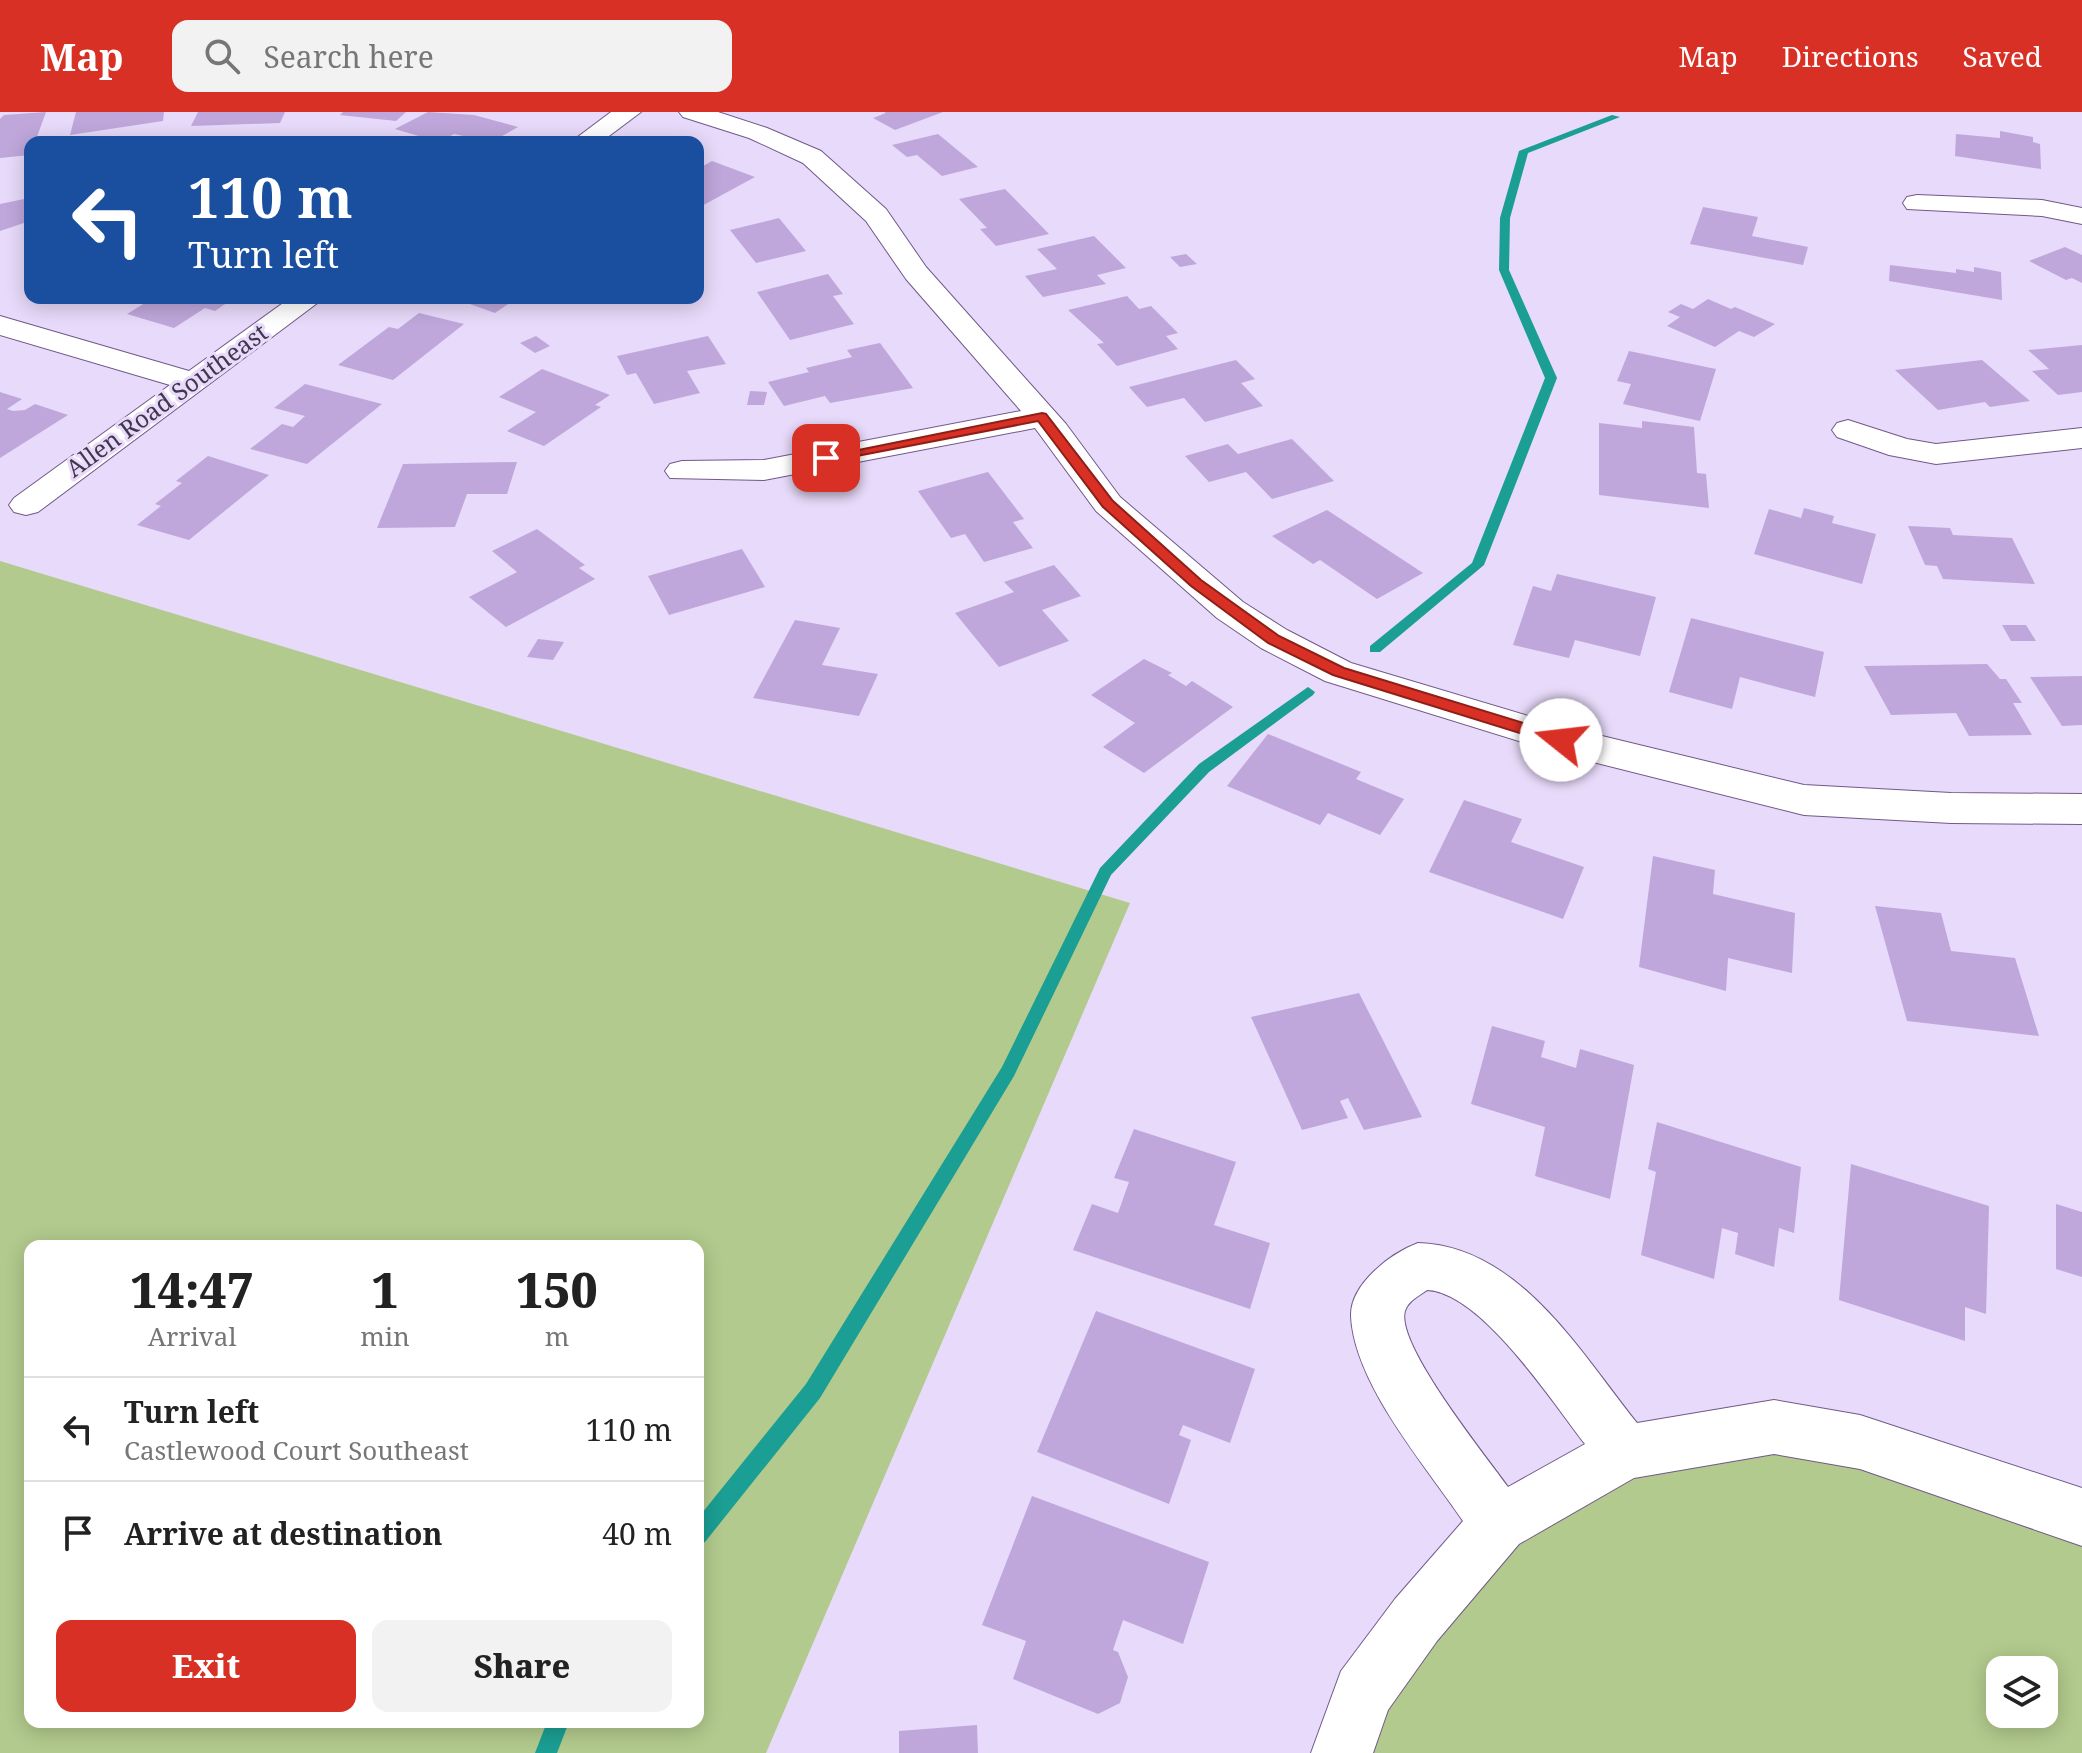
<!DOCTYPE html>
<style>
body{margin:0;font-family:"Noto Serif",serif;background:#f2f2f2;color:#222;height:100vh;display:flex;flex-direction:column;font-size:30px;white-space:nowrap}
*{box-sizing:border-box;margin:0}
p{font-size:26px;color:#767676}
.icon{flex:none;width:44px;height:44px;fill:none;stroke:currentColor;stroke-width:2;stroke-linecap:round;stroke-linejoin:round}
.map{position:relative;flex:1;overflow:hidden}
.sheet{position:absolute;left:24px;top:1128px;width:680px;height:488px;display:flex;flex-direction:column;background:#fff;border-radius:16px;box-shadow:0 4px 20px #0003}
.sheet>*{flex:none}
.banner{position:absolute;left:24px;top:24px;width:680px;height:168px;border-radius:16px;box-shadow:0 4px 20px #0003;background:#1a4fa0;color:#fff;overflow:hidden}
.buttons{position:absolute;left:1986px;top:1544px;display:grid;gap:16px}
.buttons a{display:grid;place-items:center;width:72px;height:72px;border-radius:16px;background:#fff;box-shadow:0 4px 20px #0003;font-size:40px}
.pin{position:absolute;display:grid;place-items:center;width:68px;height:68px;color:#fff;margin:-34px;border-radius:16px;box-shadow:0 4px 12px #0006}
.me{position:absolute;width:88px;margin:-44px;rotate:286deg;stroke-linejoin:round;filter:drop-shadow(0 0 6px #0008)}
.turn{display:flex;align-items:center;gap:28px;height:168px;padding:0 32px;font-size:36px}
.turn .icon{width:104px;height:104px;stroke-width:2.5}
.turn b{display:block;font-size:56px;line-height:68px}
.eta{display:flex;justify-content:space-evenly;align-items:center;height:136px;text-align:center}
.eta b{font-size:48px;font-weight:800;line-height:56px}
.cta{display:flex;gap:16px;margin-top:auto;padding:16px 32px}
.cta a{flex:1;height:92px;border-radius:16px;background:#d93025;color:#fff;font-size:32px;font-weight:800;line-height:92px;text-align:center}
.cta a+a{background:#f2f2f2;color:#222}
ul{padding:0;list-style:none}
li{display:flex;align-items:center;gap:24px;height:104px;padding:0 32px;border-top:2px solid #e0e0e0}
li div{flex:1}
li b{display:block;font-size:30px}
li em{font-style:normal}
header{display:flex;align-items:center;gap:48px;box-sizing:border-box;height:112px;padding:0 40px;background:#d93025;color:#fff}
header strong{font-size:38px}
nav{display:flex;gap:44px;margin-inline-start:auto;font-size:28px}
.search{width:560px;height:72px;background:#f2f2f2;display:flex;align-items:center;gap:20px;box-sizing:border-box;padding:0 28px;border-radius:16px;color:#767676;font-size:30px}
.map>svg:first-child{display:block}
</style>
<header>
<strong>Map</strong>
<div class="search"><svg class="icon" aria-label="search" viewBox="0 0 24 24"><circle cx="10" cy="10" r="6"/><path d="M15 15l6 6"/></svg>Search here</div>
<nav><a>Map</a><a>Directions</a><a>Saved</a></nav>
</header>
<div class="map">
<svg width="2082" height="1641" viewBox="0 0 2082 1641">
<rect width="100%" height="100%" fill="#e8dafa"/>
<g fill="#b2ca8d" fill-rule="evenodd">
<path d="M 0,449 L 1130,791 L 766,1641 L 0,1641 ZM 30,1134 L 698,1134 L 698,1610 L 30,1610 Z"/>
<path d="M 1774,1315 L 2082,1408 L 2082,1641 L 1342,1641 L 1499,1412 ZM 2000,1558 L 2044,1558 L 2044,1602 L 2000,1602 Z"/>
</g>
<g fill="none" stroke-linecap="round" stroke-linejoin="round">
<g fill="#1b9e93" fill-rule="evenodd">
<polygon points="1612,3 1620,5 1528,41 1510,106 1509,158 1557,266 1484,453 1380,540 1370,540 1370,534 1472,451 1545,266 1499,158 1500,106 1519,39"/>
<polygon points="1308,575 1315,580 1313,583 1209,660 1111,763 1014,964 820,1286 705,1430 698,1434 698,1406 806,1272 1002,955 1100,756 1199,652"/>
<polygon points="547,1610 569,1610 557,1641 535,1641"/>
</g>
</g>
<g fill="#bfa7db">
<polygon points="46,0 35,30 30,30 30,43 0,46 0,7 4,3"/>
<polygon points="76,0 164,0 163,9 70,23"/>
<polygon points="198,0 285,0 280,11 191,14"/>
<polygon points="343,0 406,0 396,9 340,3"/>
<polygon points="428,0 474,3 518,15 492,30 454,22 439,30 395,17"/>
<polygon points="884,0 943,0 895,18 873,6 886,1"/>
<polygon points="2000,19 2033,25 2033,30 2040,32 2041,57 1955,44 1956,22 2000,26"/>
<polygon points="938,22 978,55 942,64 917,43 907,45 892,33"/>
<polygon points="712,49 755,65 698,96 698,57"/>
<polygon points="1005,77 1049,122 996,134 980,117 987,116 959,87"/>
<polygon points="29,86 30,109 0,119 0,92"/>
<polygon points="1703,95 1758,105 1752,124 1808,135 1803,153 1690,132"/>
<polygon points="779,106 806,139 756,151 730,118"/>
<polygon points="1094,124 1126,156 1097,163 1106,172 1043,185 1025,164 1057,157 1037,137"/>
<polygon points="2065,135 2082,143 2082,171 2072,166 2066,168 2029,149"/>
<polygon points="1186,142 1197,152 1180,155 1170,145"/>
<polygon points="1890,153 1956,161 1956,157 1974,160 1974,155 2001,160 2002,188 1889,169"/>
<polygon points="828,162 843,182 833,184 854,212 790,228 757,180"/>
<polygon points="1127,184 1139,197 1151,194 1178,221 1166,224 1178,237 1117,254 1097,232 1104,231 1068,198"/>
<polygon points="153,186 234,186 215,199 205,196 174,216 127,202"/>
<polygon points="453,186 517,186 495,201"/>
<polygon points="1708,187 1731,197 1735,195 1775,212 1754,225 1739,219 1715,235 1667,214 1680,205 1668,200 1681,192 1693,197"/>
<polygon points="419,201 464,212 393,268 338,253 389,215 398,217"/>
<polygon points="536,224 550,234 535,241 520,231"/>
<polygon points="708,224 726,252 687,259 700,281 654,292 636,261 627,263 617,244"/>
<polygon points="880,231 913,276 830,291 825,284 784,294 768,270 809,260 806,256 852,245 847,238"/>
<polygon points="2082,233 2082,280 2058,283 2032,259 2049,257 2028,238"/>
<polygon points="1629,239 1716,257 1700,309 1623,292 1631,272 1617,269"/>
<polygon points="1236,248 1255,267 1241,271 1263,294 1205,310 1184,286 1147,295 1129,275"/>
<polygon points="1982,248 2030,289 1990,295 1985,290 1938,298 1895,258"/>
<polygon points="542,257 610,283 595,293 601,295 544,334 507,319 536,300 499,285"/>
<polygon points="305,272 382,292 307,352 250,337 282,312 293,315 305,304 274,296"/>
<polygon points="750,279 767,280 764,293 747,293"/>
<polygon points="0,280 22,287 7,297 13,299 25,298 35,292 68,303 0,346"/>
<polygon points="1642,309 1694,315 1697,361 1706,362 1709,396 1599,383 1599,311 1642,316"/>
<polygon points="1292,327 1334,369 1272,387 1246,360 1209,370 1185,344 1228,332 1238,342"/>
<polygon points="208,344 269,363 189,428 137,413 161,394 155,392 182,371 176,369"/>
<polygon points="517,350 507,382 467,382 455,415 377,416 403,352"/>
<polygon points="988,360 1024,407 1013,410 1033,436 984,450 965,422 951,426 918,379"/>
<polygon points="1804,396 1834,404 1832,411 1876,422 1862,472 1754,442 1769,397 1801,406"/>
<polygon points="1327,398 1423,461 1377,487 1320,448 1313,452 1272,424"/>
<polygon points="1908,414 1950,416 1953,423 2012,426 2035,472 1943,467 1937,454 1925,453"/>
<polygon points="537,417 585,453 579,456 595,467 506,515 469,485 517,460 492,439"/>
<polygon points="742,437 765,475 669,503 648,464"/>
<polygon points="1054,453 1081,484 1042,498 1069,529 999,555 955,501 1014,480 1004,470"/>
<polygon points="1557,462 1656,485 1640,544 1575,528 1569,546 1513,533 1533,474 1551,479"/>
<polygon points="1691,506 1824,540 1815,585 1740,565 1732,597 1669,580"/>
<polygon points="795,508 840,516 822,553 878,562 859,604 753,586"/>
<polygon points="2002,513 2026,513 2036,529 2011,529"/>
<polygon points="538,527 564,530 553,548 527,545"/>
<polygon points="1144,547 1172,561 1168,563 1186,574 1192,569 1233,595 1144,661 1103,635 1135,611 1091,583"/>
<polygon points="1987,552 2000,567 2006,567 2022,591 2013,591 2032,623 1969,624 1956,601 1891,603 1864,554"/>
<polygon points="2082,564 2082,613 2062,614 2030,565"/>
<polygon points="1268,622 1361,660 1356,667 1404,687 1380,723 1328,701 1320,713 1227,674"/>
<polygon points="1464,688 1522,707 1511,730 1584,755 1563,807 1429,760"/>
<polygon points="1653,744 1715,758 1713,782 1795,801 1792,861 1728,846 1726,879 1639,855"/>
<polygon points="1875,794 1941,801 1951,839 2015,846 2039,924 1907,909"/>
<polygon points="1359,881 1422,1005 1364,1018 1348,986 1340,989 1348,1006 1302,1018 1251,905"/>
<polygon points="1492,914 1545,929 1541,945 1576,956 1580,937 1634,953 1610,1087 1535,1064 1545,1015 1471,992"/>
<polygon points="1657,1010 1801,1055 1794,1121 1779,1116 1774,1155 1735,1142 1738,1121 1722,1116 1714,1167 1641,1143 1656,1060 1648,1057"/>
<polygon points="1134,1017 1236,1050 1214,1113 1270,1131 1250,1197 1073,1138 1092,1092 1118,1101 1129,1070 1114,1066"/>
<polygon points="1851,1052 1989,1094 1986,1202 1965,1195 1965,1229 1839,1188"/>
<polygon points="2056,1092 2082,1100 2082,1165 2056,1157"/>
<polygon points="1096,1199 1255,1257 1230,1331 1183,1313 1179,1323 1191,1328 1169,1392 1037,1340"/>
<polygon points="1032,1384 1209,1450 1183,1532 1123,1508 1113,1538 1118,1540 1128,1565 1120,1591 1098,1602 1013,1567 1026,1529 982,1513"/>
<polygon points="977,1613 978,1641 899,1641 899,1619"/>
</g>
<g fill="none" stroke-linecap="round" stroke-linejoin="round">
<g stroke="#705989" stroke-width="2">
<g id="minor">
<polygon points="611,0 641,0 601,30 571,30"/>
<polygon points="679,0 718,0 767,16 821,39 886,97 926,155 1066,312 1120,385 1243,490 1287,518 1351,551 1565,615 1804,673 1951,681 2082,682 2082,712 1951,711 1804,703 1561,642 1325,569 1261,536 1217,506 1096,399 1035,316 764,368 670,366 665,359 670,352 682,349 764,348 1021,299 906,167 866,109 803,51 749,26 683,5"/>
<polygon points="1917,83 2042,88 2082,96 2082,112 2042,104 1907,97 1903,91 1907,85"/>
<polygon points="290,186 324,186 38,400 26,403 14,400 9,393 14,386 170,273 0,223 0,204 189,259"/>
<polygon points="1848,308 1907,327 1936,332 2082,316 2082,336 1936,352 1889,343 1837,325 1832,318 1837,311"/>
<path d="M 1418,1131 C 1519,1134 1580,1240 1637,1311 L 1774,1288 L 1860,1303 L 2082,1376 L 2082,1434 L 1860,1357 L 1774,1342 L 1634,1366 L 1519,1432 L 1437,1529 L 1388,1598 L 1373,1641 L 1311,1641 L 1341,1559 L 1395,1487 L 1463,1409 C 1426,1354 1354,1272 1351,1204 C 1350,1172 1391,1141 1418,1131 ZM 1427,1178 C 1481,1180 1553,1291 1585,1332 L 1508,1375 C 1486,1344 1395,1232 1405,1199 C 1408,1189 1419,1184 1427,1178 Z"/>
</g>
</g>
<use href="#minor" fill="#fff" fill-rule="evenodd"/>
</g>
<polygon fill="#d93025" stroke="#8d1f18" stroke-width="2" points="1042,301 1046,302 1113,389 1201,468 1279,524 1344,556 1566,624 1566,632 1555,632 1333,563 1268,531 1191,474 1103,395 1038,309 826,350 819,346"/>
<g text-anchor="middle" stroke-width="6" stroke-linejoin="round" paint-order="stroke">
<g font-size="24" fill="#41374c" stroke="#e8dafa">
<text transform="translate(167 289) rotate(-36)" y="8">Allen Road Southeast</text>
</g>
</g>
</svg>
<div class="buttons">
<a><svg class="icon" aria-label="layers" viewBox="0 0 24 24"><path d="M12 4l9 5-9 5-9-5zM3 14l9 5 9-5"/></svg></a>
</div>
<div class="pin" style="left:826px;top:346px;background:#d93025"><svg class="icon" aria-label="arrive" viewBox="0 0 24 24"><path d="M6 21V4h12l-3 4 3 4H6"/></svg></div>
<svg class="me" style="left:1561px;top:628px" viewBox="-20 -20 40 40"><circle r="19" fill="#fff"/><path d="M0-13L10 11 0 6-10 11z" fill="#d93025"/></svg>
<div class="banner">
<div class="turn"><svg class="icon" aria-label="left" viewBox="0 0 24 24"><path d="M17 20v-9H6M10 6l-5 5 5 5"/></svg><div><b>110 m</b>Turn left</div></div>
</div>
<section class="sheet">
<div class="eta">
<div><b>14:47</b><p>Arrival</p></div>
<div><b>1</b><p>min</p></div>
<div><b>150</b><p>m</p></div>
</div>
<ul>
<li><svg class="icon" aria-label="left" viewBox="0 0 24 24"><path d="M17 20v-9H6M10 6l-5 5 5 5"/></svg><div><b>Turn left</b><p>Castlewood Court Southeast</p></div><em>110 m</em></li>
<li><svg class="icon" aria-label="arrive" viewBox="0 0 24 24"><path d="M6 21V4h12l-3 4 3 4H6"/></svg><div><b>Arrive at destination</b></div><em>40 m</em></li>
</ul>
<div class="cta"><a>Exit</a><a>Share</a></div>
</section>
</div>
